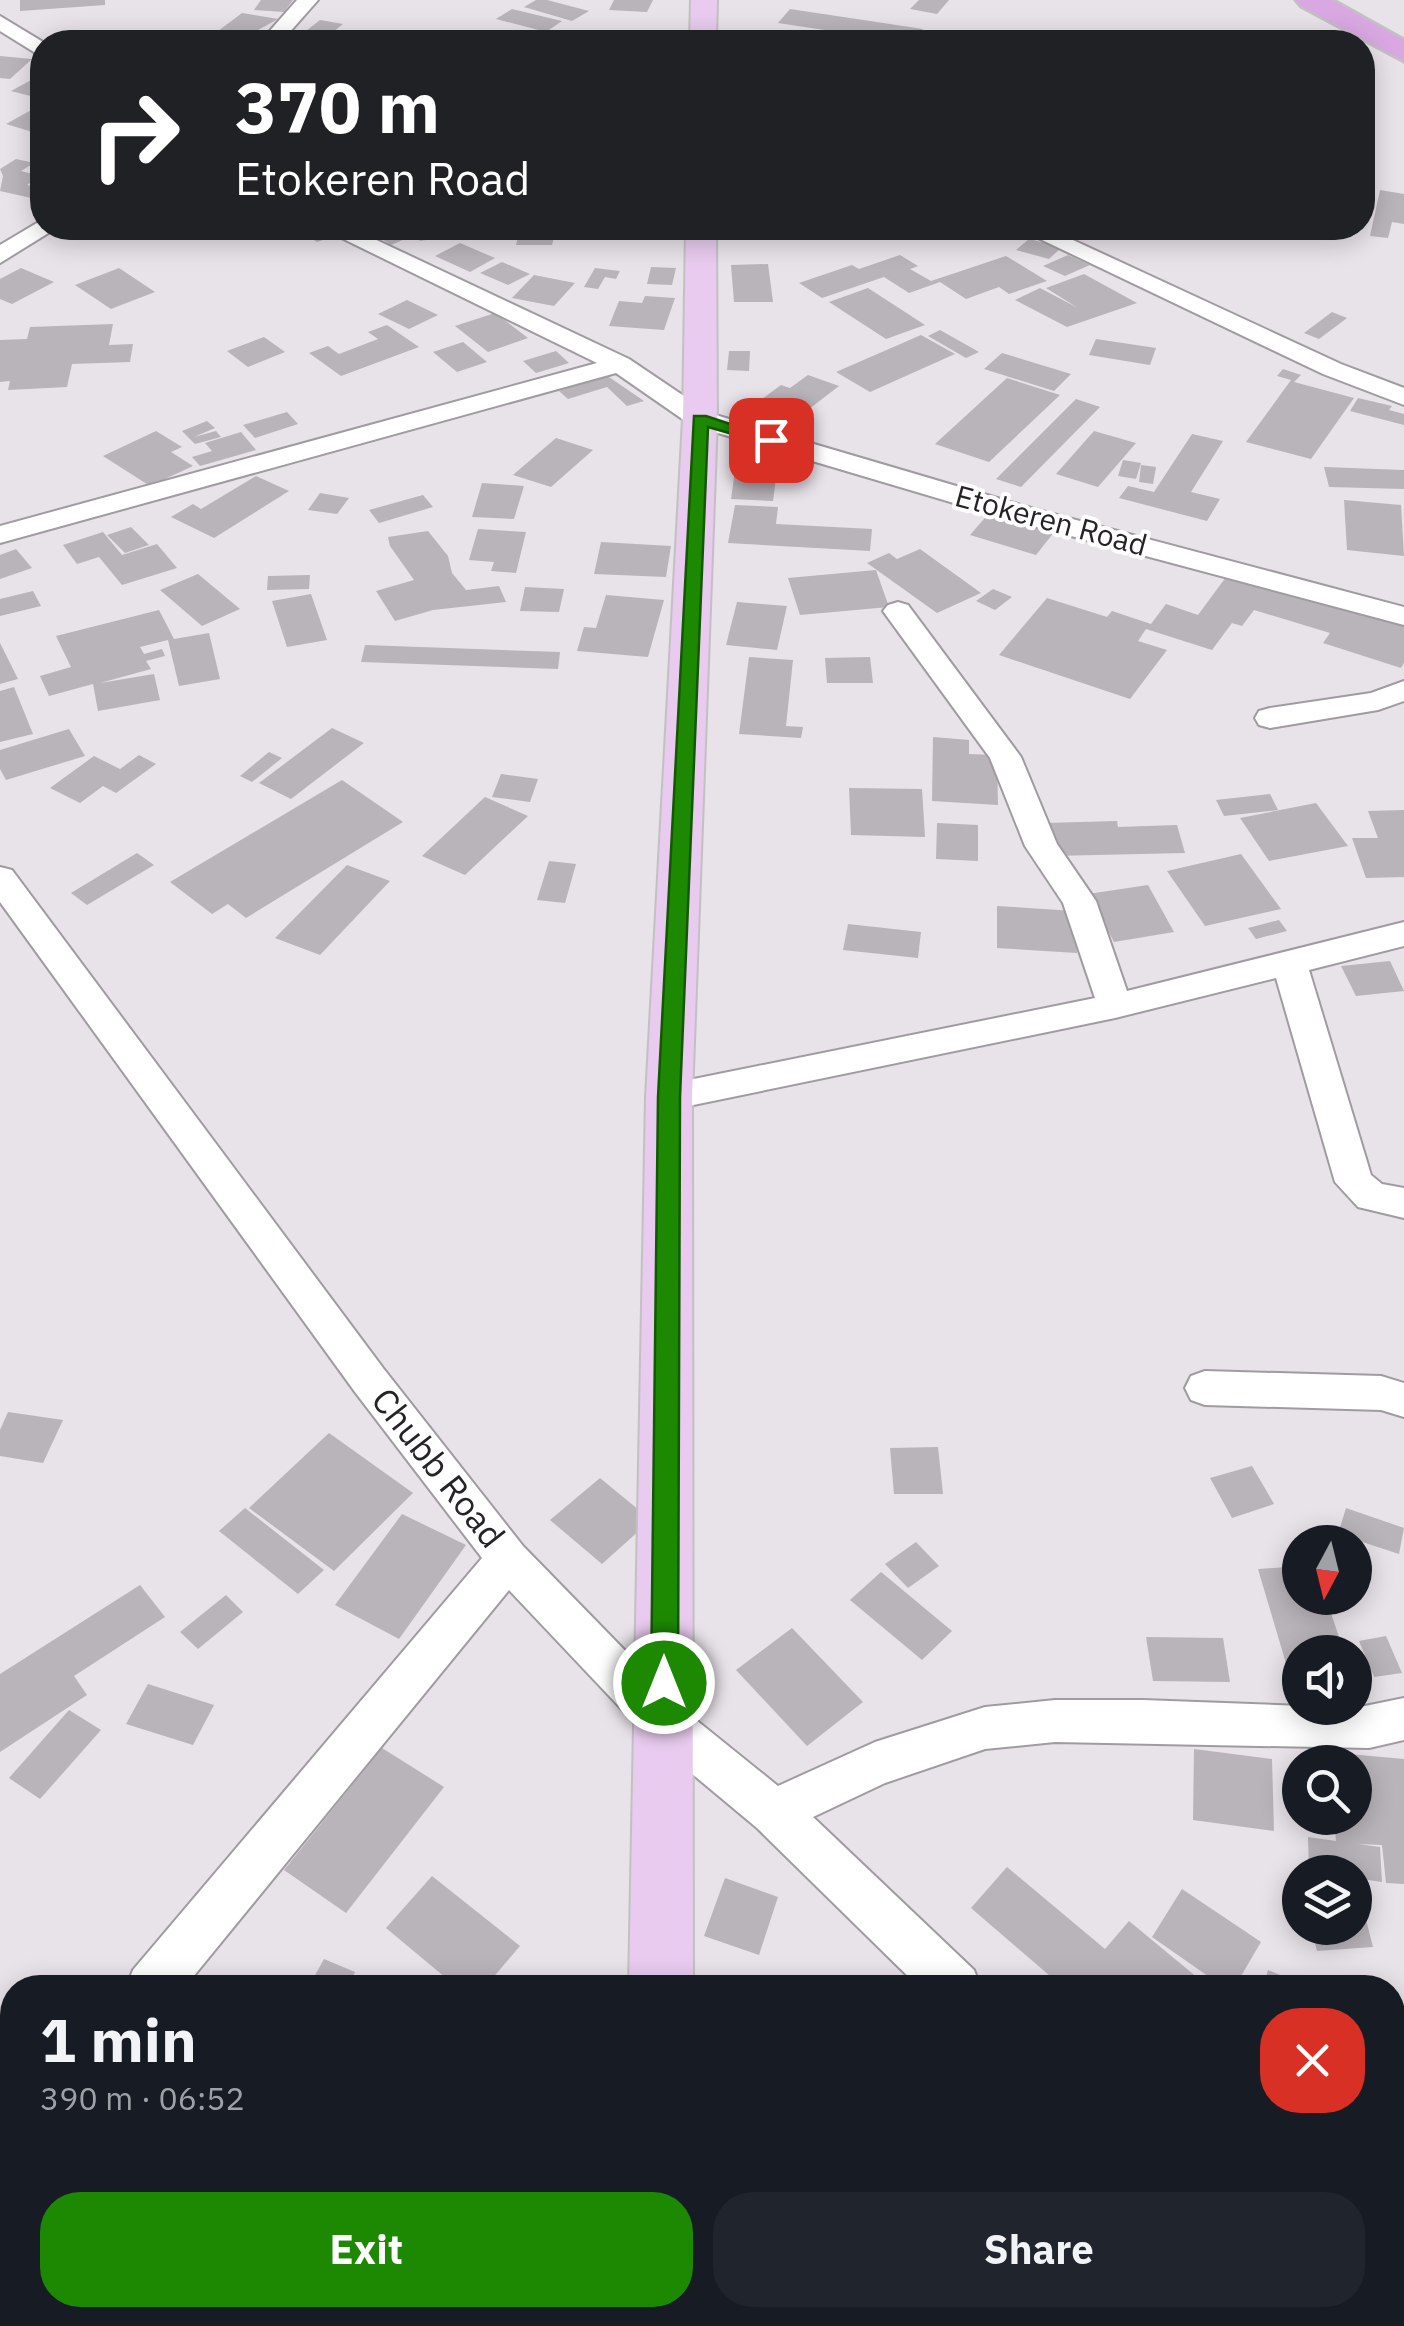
<!DOCTYPE html>
<meta charset="utf-8">
<style>
body{margin:0;font-family:"IBM Plex Sans",sans-serif;background:#20242c;color:#f1f3f6;height:100vh;display:flex;flex-direction:column;font-size:38px;white-space:nowrap}
*{box-sizing:border-box;margin:0}
p{font-size:32px;color:#9ea1a6}
.icon{flex:none;width:55px;height:55px;fill:none;stroke:currentColor;stroke-width:2;stroke-linecap:round;stroke-linejoin:round}
.map{position:relative;flex:1;overflow:hidden}
.panel{position:absolute;left:0px;top:1975px;width:1405px;height:352px;display:flex;flex-direction:column;background:#171b24;border-radius:40px 40px 0 0;box-shadow:0 5px 25px #0003}
.panel>*{flex:none}
.banner{position:absolute;left:30px;top:30px;width:1345px;height:210px;border-radius:40px;box-shadow:0 5px 25px #0003;background:#202124;color:#fff;overflow:hidden}
.needle{width:65px;rotate:187deg}
.controls{position:absolute;left:1282px;top:1525px;display:grid;gap:20px}
.controls a{display:grid;place-items:center;width:90px;height:90px;border-radius:50%;background:#171b24;box-shadow:0 5px 25px #0003;font-size:50px}
.pin{position:absolute;display:grid;place-items:center;width:85px;height:85px;color:#fff;margin:-42px;border-radius:20px;box-shadow:0 5px 15px #0006}
.me{position:absolute;width:110px;margin:-55px;rotate:0deg;stroke-linejoin:round;filter:drop-shadow(0 0 8px #0008)}
.turn{display:flex;align-items:center;gap:35px;height:210px;padding:0 40px;font-size:45px}
.turn .icon{width:130px;height:130px;stroke-width:2.5}
.turn b{display:block;font-size:70px;line-height:85px}
.round{display:grid;place-items:center;flex:none;width:105px;height:105px;border-radius:40px;background:#20242c}
.headline{display:flex;align-items:center;justify-content:space-between;height:170px;padding:0 40px}
h1{font-size:60px;font-weight:700;line-height:75px}
.cta{display:flex;gap:20px;margin-top:auto;padding:20px 40px}
.cta a{flex:1;height:115px;border-radius:40px;background:#1d8903;color:#fff;font-size:40px;font-weight:700;line-height:115px;text-align:center}
.cta a+a{background:#20242c;color:#f1f3f6}
.map>svg:first-child{display:block}
</style>
<div class="map">
<svg width="1404" height="2326" viewBox="0 0 1404 2326">
<rect width="100%" height="100%" fill="#e8e2e9"/>
<g fill="#b9b4ba">
<polygon points="20,0 105,0 105,5 20,11"/>
<polygon points="261,0 293,0 284,12 254,10"/>
<polygon points="536,0 547,0 589,11 572,21 524,7"/>
<polygon points="614,0 653,0 647,12 609,10"/>
<polygon points="919,0 949,0 937,14 910,9"/>
<polygon points="512,9 562,21 546,32 496,19"/>
<polygon points="790,9 923,29 912,42 904,42 778,23"/>
<polygon points="242,13 278,19 242,39 214,34"/>
<polygon points="320,20 343,24 321,42 292,42"/>
<polygon points="801,33 850,40 850,42 794,42"/>
<polygon points="0,56 32,59 10,79 0,78"/>
<polygon points="33,79 42,81 42,99 11,91"/>
<polygon points="42,104 42,132 39,134 6,124"/>
<polygon points="16,159 34,163 21,171 40,176 27,185 42,188 31,198 0,191 3,176 0,169"/>
<polygon points="1380,190 1404,194 1404,224 1392,222 1388,238 1370,236"/>
<polygon points="295,228 323,228 335,236 317,242"/>
<polygon points="391,228 397,228 412,236 391,245 374,234"/>
<polygon points="412,228 450,228 455,235 420,241"/>
<polygon points="519,233 554,238 552,245 516,245"/>
<polygon points="1029,239 1062,247 1049,259 1016,250"/>
<polygon points="460,243 495,258 470,272 435,256"/>
<polygon points="900,255 918,266 910,269 931,281 1006,256 1047,281 1009,294 999,287 966,299 940,282 909,293 884,277 822,298 799,283 852,265 859,269"/>
<polygon points="1068,255 1090,265 1065,276 1043,266"/>
<polygon points="502,262 530,274 508,285 480,273"/>
<polygon points="768,264 773,302 734,302 731,265"/>
<polygon points="651,267 676,268 672,285 647,284"/>
<polygon points="21,268 54,282 12,304 0,299 0,279"/>
<polygon points="119,268 155,292 111,309 75,285"/>
<polygon points="595,268 620,271 616,279 605,277 598,289 584,287"/>
<polygon points="1084,274 1137,303 1067,327 1015,300 1040,288 1078,308 1046,288"/>
<polygon points="534,275 575,283 554,306 512,298"/>
<polygon points="868,288 925,325 886,339 829,302"/>
<polygon points="645,296 675,298 664,330 609,326 619,301 642,303"/>
<polygon points="407,300 438,315 409,329 378,314"/>
<polygon points="1332,312 1347,318 1319,339 1304,333"/>
<polygon points="495,313 528,338 488,352 455,326"/>
<polygon points="113,324 109,345 133,344 130,362 72,364 67,387 8,390 10,381 0,382 0,340 27,339 30,327"/>
<polygon points="387,325 419,347 341,376 309,353 328,346 339,354 378,339 368,332"/>
<polygon points="940,330 979,352 966,358 928,336"/>
<polygon points="921,335 955,354 870,392 836,372"/>
<polygon points="264,337 285,352 248,367 227,351"/>
<polygon points="1096,339 1156,348 1150,365 1089,355"/>
<polygon points="463,342 487,362 457,372 433,352"/>
<polygon points="556,351 569,363 536,373 523,361"/>
<polygon points="729,351 750,351 749,371 727,370"/>
<polygon points="1002,353 1071,374 1054,391 984,369"/>
<polygon points="1283,369 1301,375 1294,382 1354,398 1311,459 1246,442 1291,380 1277,376"/>
<polygon points="606,375 644,401 627,406 607,387 568,399 559,391"/>
<polygon points="808,375 839,386 796,419 755,404 781,385 790,388"/>
<polygon points="1007,378 1060,395 989,462 935,444"/>
<polygon points="1358,398 1392,406 1389,410 1404,414 1404,425 1350,411"/>
<polygon points="1076,399 1100,407 1021,487 996,479"/>
<polygon points="287,412 298,424 255,438 243,425"/>
<polygon points="207,421 215,428 194,437 216,431 221,437 195,444 182,431"/>
<polygon points="156,431 182,447 171,452 193,466 150,486 103,456"/>
<polygon points="1094,431 1136,443 1098,487 1056,474"/>
<polygon points="241,432 256,450 200,466 192,457 212,451 205,443"/>
<polygon points="1192,434 1223,441 1191,492 1220,499 1207,521 1119,498 1128,486 1154,492"/>
<polygon points="556,438 593,450 551,487 513,475"/>
<polygon points="1123,460 1141,463 1136,479 1118,476"/>
<polygon points="736,463 759,464 757,477 776,478 773,501 731,499"/>
<polygon points="1141,465 1156,467 1153,484 1139,482"/>
<polygon points="1324,467 1404,470 1404,489 1329,487"/>
<polygon points="256,476 289,491 214,538 171,517 193,504 201,509"/>
<polygon points="482,483 524,486 514,519 472,517"/>
<polygon points="320,493 349,498 337,514 308,510"/>
<polygon points="423,495 433,507 379,523 369,510"/>
<polygon points="1344,500 1401,505 1404,556 1347,550"/>
<polygon points="735,505 778,507 776,524 872,529 870,551 728,543"/>
<polygon points="990,512 1055,531 1036,555 970,535"/>
<polygon points="131,527 149,545 125,553 107,535"/>
<polygon points="478,529 526,532 516,573 491,571 494,562 469,560"/>
<polygon points="428,531 448,556 452,573 466,590 499,586 506,602 433,610 395,621 376,591 414,580 390,546 388,537"/>
<polygon points="103,532 122,555 157,544 177,568 122,585 99,557 77,564 63,545"/>
<polygon points="601,542 671,546 666,577 594,574"/>
<polygon points="16,549 32,568 0,579 0,555"/>
<polygon points="920,549 981,593 937,613 867,563 889,553 897,559"/>
<polygon points="876,570 889,607 800,615 788,578"/>
<polygon points="1229,573 1404,626 1404,663 1401,668 1323,643 1330,633 1254,610 1242,626 1232,623 1212,650 1146,629 1138,641 1167,650 1130,699 999,655 1047,598 1107,617 1112,611 1151,624 1166,604 1198,615"/>
<polygon points="198,574 240,609 202,626 160,590"/>
<polygon points="310,575 309,589 267,590 268,576"/>
<polygon points="525,587 564,589 559,612 520,611"/>
<polygon points="993,589 1012,597 995,610 976,601"/>
<polygon points="33,591 41,606 0,616 0,599"/>
<polygon points="311,594 327,640 287,647 272,601"/>
<polygon points="606,595 664,600 648,657 577,651 584,627 596,628"/>
<polygon points="737,602 787,606 777,650 726,645"/>
<polygon points="159,610 174,639 209,633 220,679 179,686 168,640 140,647 144,654 162,649 165,656 146,661 151,669 100,683 154,674 160,700 98,711 93,684 49,696 40,676 71,667 56,636"/>
<polygon points="0,643 18,679 0,684"/>
<polygon points="365,645 560,652 558,669 361,662"/>
<polygon points="749,657 793,660 786,726 803,727 801,738 739,734"/>
<polygon points="870,657 873,683 827,683 825,658"/>
<polygon points="14,687 33,734 0,742 0,691"/>
<polygon points="332,728 364,743 291,799 259,783"/>
<polygon points="69,729 85,756 6,780 0,769 0,750"/>
<polygon points="933,737 969,740 969,754 997,755 998,805 932,801"/>
<polygon points="269,752 282,758 252,782 240,776"/>
<polygon points="139,755 156,764 116,793 103,786 80,803 50,788 94,756 120,769"/>
<polygon points="501,774 538,779 530,802 492,797"/>
<polygon points="342,780 403,822 246,918 228,904 212,914 170,882"/>
<polygon points="849,788 922,789 925,837 851,835"/>
<polygon points="1270,794 1278,810 1224,816 1216,800"/>
<polygon points="485,797 528,816 465,875 422,856"/>
<polygon points="1316,803 1348,846 1269,861 1240,818"/>
<polygon points="1404,810 1404,877 1366,878 1352,838 1378,838 1368,811"/>
<polygon points="1117,821 1118,827 1177,825 1185,853 1052,856 1045,823"/>
<polygon points="937,823 978,825 978,861 936,859"/>
<polygon points="137,853 154,865 87,905 71,893"/>
<polygon points="1241,854 1281,909 1205,926 1167,871"/>
<polygon points="549,861 576,864 565,903 537,900"/>
<polygon points="347,865 390,881 320,955 275,938"/>
<polygon points="1148,885 1174,932 1114,942 1088,894"/>
<polygon points="997,906 1075,911 1077,953 997,948"/>
<polygon points="1279,920 1287,931 1256,939 1248,928"/>
<polygon points="848,924 921,932 918,958 843,950"/>
<polygon points="1390,961 1404,991 1356,996 1341,966"/>
<polygon points="8,1412 63,1420 43,1463 0,1456 0,1430"/>
<polygon points="329,1433 413,1493 334,1571 249,1508"/>
<polygon points="938,1447 943,1494 894,1494 890,1448"/>
<polygon points="1252,1466 1274,1504 1232,1518 1210,1478"/>
<polygon points="600,1478 651,1520 602,1564 550,1520"/>
<polygon points="245,1508 324,1570 298,1594 219,1531"/>
<polygon points="1346,1508 1404,1528 1399,1554 1338,1534"/>
<polygon points="402,1514 466,1545 399,1639 335,1605"/>
<polygon points="916,1542 939,1566 908,1588 885,1564"/>
<polygon points="1300,1566 1300,1598 1326,1598 1344,1652 1300,1652 1300,1669 1288,1670 1258,1569"/>
<polygon points="881,1572 952,1631 922,1660 850,1600"/>
<polygon points="140,1585 165,1617 74,1676 87,1695 0,1752 0,1674"/>
<polygon points="226,1595 243,1612 198,1649 180,1632"/>
<polygon points="792,1628 863,1702 807,1746 736,1670"/>
<polygon points="1386,1636 1402,1673 1374,1677 1359,1641"/>
<polygon points="1146,1637 1223,1638 1230,1682 1153,1681"/>
<polygon points="148,1684 214,1705 193,1745 126,1724"/>
<polygon points="69,1710 101,1730 40,1799 9,1778"/>
<polygon points="382,1748 444,1787 346,1913 284,1870"/>
<polygon points="1194,1749 1272,1759 1274,1831 1193,1820"/>
<polygon points="1327,1752 1404,1759 1404,1884 1386,1883 1382,1845 1358,1844 1380,1847 1382,1882 1355,1878 1355,1872 1309,1872 1308,1837 1336,1841 1334,1818 1355,1818 1355,1762 1328,1762"/>
<polygon points="1007,1867 1105,1949 1129,1921 1210,1988 1064,1988 971,1908"/>
<polygon points="432,1876 520,1946 484,1988 458,1988 386,1928"/>
<polygon points="725,1878 778,1897 759,1955 704,1936"/>
<polygon points="1182,1889 1261,1942 1234,1988 1225,1988 1152,1937"/>
<polygon points="1355,1904 1362,1904 1373,1947 1317,1951 1311,1928 1355,1928"/>
<polygon points="324,1959 355,1972 347,1988 308,1988"/>
<polygon points="1268,1970 1309,1987 1309,1988 1263,1988"/>
<polygon points="1392,2161 1404,2170 1404,2193 1392,2210"/>
<polygon points="12,2205 12,2315 21,2315 14,2326 0,2326 0,2224"/>
<polygon points="162,2315 234,2315 229,2326 156,2326"/>
<polygon points="736,2315 822,2315 823,2321 736,2323"/>
<polygon points="1124,2315 1235,2315 1226,2326 1114,2326"/>
</g>
<g fill="none" stroke-linecap="round" stroke-linejoin="round">
<g stroke="#a09ba1" stroke-width="4">
<g id="minor">
<polygon points="297,0 318,0 281,42 260,42"/>
<polygon points="0,16 43,42 42,57 0,31"/>
<polygon points="42,220 42,228 53,228 50,232 0,263 0,245"/>
<polygon points="321,228 351,228 629,359 709,413 1031,508 1404,607 1404,625 1011,520 691,425 616,373 0,543 0,526 597,363"/>
<polygon points="1017,228 1047,228 1341,364 1404,388 1404,405 1323,374"/>
<polygon points="898,602 908,605 1021,757 1057,844 1096,901 1127,991 1404,922 1404,946 1309,970 1371,1175 1382,1184 1404,1188 1404,1218 1358,1207 1335,1182 1276,978 1115,1018 669,1110 656,1106 651,1097 656,1088 669,1084 1095,998 1063,903 1025,846 990,758 883,611 888,605"/>
<polygon points="1404,681 1404,701 1378,710 1270,728 1259,725 1255,718 1259,711 1270,708 1371,693"/>
<polygon points="0,867 12,870 383,1368 523,1546 680,1707 778,1786 875,1742 985,1707 1055,1700 1143,1700 1355,1708 1404,1698 1404,1740 1369,1748 1055,1742 985,1749 885,1783 813,1817 974,1970 981,1988 920,1988 757,1828 648,1737 509,1590 184,1988 126,1988 133,1970 482,1558 355,1392 0,902"/>
<polygon points="1205,1371 1381,1376 1404,1383 1404,1417 1381,1410 1205,1405 1191,1400 1185,1388 1191,1376"/>
<polygon points="12,2133 12,2197 0,2202 0,2138"/>
<polygon points="1404,2231 1404,2299 1393,2304 1398,2315 1393,2326 1335,2326 1340,2315 1392,2315 1392,2236"/>
<polygon points="1266,2315 1328,2315 1333,2326 1271,2326"/>
</g>
</g>
<g stroke="#c2c1c2" stroke-width="4">
<g id="major">
<polygon points="691,0 717,0 716,42 690,42"/>
<polygon points="686,228 716,228 717,419 692,1097 693,1988 629,1988 646,1097 683,419"/>
<rect x="622" y="2315" width="70" height="11"/>
</g>
</g>
<g stroke="#c2c1c2" stroke-width="5">
<polygon id="highway" points="1296,0 1332,0 1404,40 1404,61 1301,6"/>
</g>
<use href="#minor" fill="#fff" fill-rule="evenodd"/>
<use href="#major" fill="#e8cbee" fill-rule="evenodd"/>
<use href="#highway" fill="#d9a8e2" fill-rule="evenodd"/>
</g>
<polygon fill="#1d8903" stroke="#135902" stroke-width="2.5" points="694,416 706,416 779,440 771,445 708,427 680,1097 678,1683 674,1692 664,1695 655,1692 651,1683 658,1097"/>
<g text-anchor="middle" stroke-width="8" stroke-linejoin="round" paint-order="stroke">
<g font-size="30" fill="#252326" stroke="#fff">
<text transform="translate(1051 521) rotate(15)" y="10">Etokeren Road</text>
</g>
<g font-size="35" fill="#252326" stroke="#fff">
<text transform="translate(438 1468) rotate(52)" y="12">Chubb Road</text>
</g>
</g>
</svg>
<div class="controls">
<a><svg class="needle" viewBox="-14 -14 28 28"><path d="M0-13l5 13h-10z" fill="#e53935"/><path d="M0 13l5-13h-10z" fill="#9ea1a6"/></svg></a>
<a><svg class="icon" aria-label="sound" viewBox="0 0 24 24"><path d="M4 9h4l5-4v14l-5-4H4zM17 9q2 3 0 6"/></svg></a>
<a><svg class="icon" aria-label="search" viewBox="0 0 24 24"><circle cx="10" cy="10" r="6"/><path d="M15 15l6 6"/></svg></a>
<a><svg class="icon" aria-label="layers" viewBox="0 0 24 24"><path d="M12 4l9 5-9 5-9-5zM3 14l9 5 9-5"/></svg></a>
</div>
<div class="pin" style="left:771px;top:440px;background:#d93025"><svg class="icon" aria-label="arrive" viewBox="0 0 24 24"><path d="M6 21V4h12l-3 4 3 4H6"/></svg></div>
<svg class="me" style="left:664px;top:1683px" viewBox="-20 -20 40 40"><circle r="17" fill="#1d8903" stroke="#fff" stroke-width="3"/><path d="M0-11L8 9 0 5-8 9z" fill="#fff"/></svg>
<div class="banner">
<div class="turn"><svg class="icon" aria-label="right" viewBox="0 0 24 24"><path d="M7 20v-9h11M14 6l5 5-5 5"/></svg><div><b>370 m</b>Etokeren Road</div></div>
</div>
<section class="panel">
<div class="headline"><div><h1>1 min</h1><p>390 m · 06:52</p></div><a class="round" style="background:#d93025;color:#fff"><svg class="icon" aria-label="close" viewBox="0 0 24 24"><path d="M6 6l12 12M18 6L6 18"/></svg></a></div>
<div class="cta"><a>Exit</a><a>Share</a></div>
</section>
</div>
